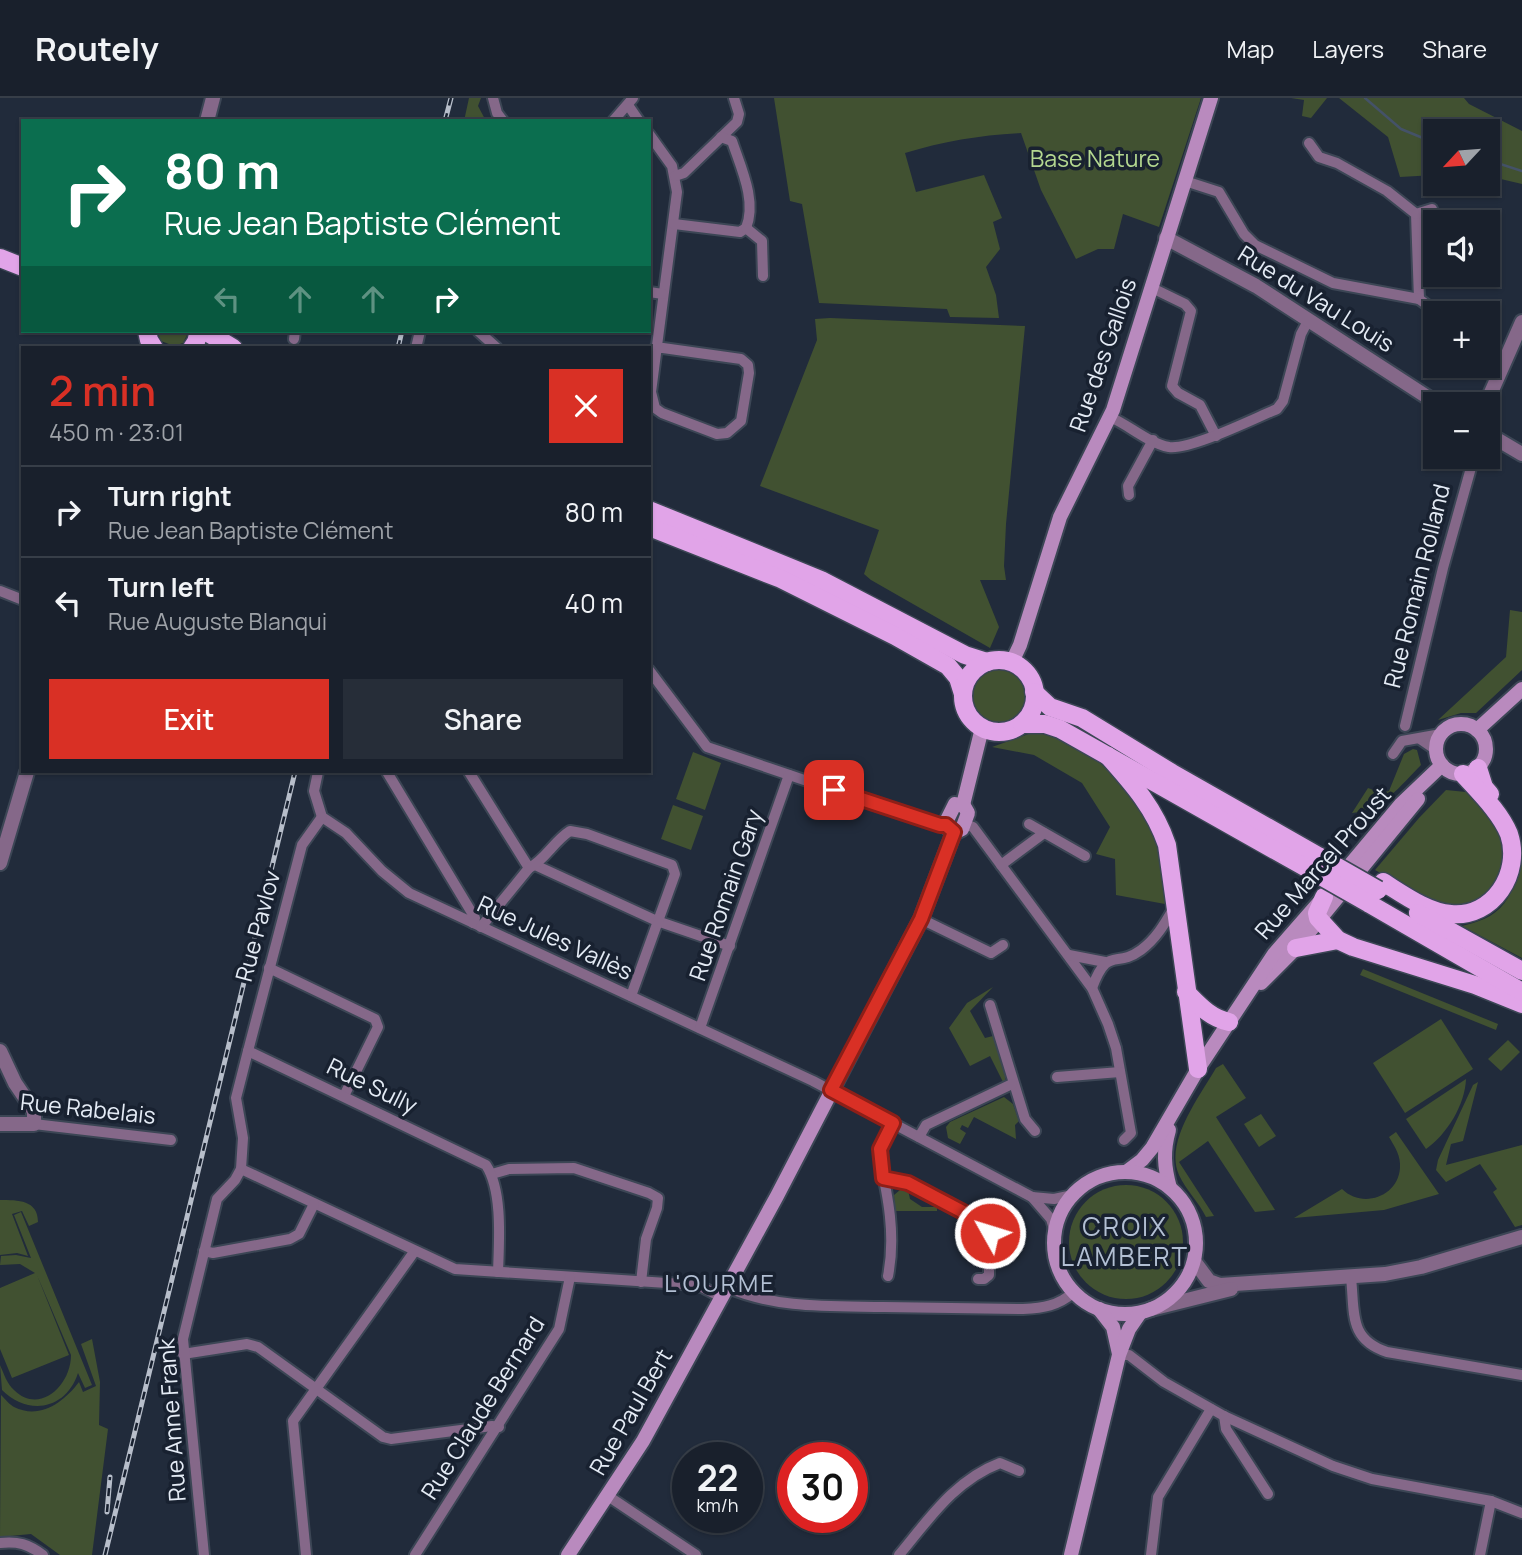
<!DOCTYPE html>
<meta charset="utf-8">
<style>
body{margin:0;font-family:Manrope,sans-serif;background:#262d38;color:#f1f3f6;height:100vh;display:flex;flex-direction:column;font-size:26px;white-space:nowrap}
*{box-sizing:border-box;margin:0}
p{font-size:23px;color:#9fa3a9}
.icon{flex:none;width:38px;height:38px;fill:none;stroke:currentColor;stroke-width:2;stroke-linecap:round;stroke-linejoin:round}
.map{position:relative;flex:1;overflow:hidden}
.details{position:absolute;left:21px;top:248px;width:630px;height:427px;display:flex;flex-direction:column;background:#19202c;border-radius:0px;box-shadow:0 2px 5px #0004,0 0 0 2px #373e48}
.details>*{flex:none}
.top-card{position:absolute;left:21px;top:21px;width:630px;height:214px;border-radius:0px;box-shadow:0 2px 5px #0004,0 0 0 2px #373e48;background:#0b6e4f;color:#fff;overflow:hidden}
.needle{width:46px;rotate:244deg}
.buttons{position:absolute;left:1423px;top:21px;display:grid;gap:14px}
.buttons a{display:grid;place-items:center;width:77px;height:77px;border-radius:0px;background:#19202c;box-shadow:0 2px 5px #0004,0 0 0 2px #373e48;font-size:35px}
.speed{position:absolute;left:672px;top:1344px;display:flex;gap:14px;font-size:35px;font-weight:700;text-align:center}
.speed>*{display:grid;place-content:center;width:91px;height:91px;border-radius:50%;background:#19202c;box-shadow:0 2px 5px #0004,0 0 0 2px #373e48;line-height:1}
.speed small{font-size:18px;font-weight:400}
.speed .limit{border:10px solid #d22;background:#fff;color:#111}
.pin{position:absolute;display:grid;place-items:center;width:60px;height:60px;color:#fff;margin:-30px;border-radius:14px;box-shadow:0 4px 10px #0006}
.me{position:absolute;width:77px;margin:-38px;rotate:309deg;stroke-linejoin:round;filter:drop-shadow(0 0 5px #0008)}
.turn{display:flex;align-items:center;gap:24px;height:147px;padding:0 28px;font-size:32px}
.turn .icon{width:91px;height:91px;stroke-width:2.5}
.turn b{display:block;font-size:49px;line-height:60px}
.lanes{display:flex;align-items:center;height:66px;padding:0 28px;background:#0003;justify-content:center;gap:35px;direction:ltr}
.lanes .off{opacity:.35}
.round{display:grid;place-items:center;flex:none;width:74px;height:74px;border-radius:0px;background:#262d38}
.overview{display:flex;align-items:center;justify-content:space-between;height:119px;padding:0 28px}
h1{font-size:42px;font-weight:600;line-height:52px;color:#d93025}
.button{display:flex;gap:14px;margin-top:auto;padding:14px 28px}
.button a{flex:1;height:80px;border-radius:0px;background:#d93025;color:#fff;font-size:28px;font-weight:600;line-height:80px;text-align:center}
.button a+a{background:#262d38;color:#f1f3f6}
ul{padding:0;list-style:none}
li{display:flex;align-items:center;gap:21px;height:91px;padding:0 28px;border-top:2px solid #373e48}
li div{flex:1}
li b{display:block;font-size:26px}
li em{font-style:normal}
header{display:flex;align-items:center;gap:42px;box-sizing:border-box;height:98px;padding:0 35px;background:#19202c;border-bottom:2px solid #373e48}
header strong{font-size:33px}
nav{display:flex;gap:38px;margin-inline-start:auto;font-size:24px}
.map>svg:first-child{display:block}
</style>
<header>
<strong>Routely</strong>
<nav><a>Map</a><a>Layers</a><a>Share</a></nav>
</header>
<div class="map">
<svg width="1522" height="1457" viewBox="0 0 1522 1457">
<rect width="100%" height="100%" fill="#212b3b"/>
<g fill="#415131">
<polygon points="469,0 481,0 478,8 486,23 464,23"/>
<path d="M 774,0 L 1201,0 L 1159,129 L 1123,116 L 1114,151 L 1098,151 L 1076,161 L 1041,92 L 1021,35 C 981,37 944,43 905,55 L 916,94 L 984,77 L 1002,120 L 993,124 L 1000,151 L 986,169 L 996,197 L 999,220 L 950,219 L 947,211 L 819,205 L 802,106 L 790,103 Z"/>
<polygon points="1291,0 1327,0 1311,20 1302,18 1304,2"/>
<polygon points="1339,0 1464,0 1469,6 1522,33 1522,86 1488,78 1488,33 1435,33 1435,77 1400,79 1388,39"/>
<polygon points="830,220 1025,228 1006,426 1004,468 1006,482 980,482 999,529 990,550 871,482 864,476 879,432 760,388 817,242 815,221"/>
<polygon points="157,233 189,233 183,245 174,248 161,243"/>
<polygon points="1510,512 1522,514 1522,572 1476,615 1461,615 1438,622 1506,559"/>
<circle cx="999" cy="598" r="26"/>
<polygon points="1034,634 1056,639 1100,665 1135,693 1152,717 1167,785 1165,806 1116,797 1115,761 1096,756 1110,729 1082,685 1034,657 992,649"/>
<path d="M 1413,651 L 1417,652 L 1421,667 C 1400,688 1383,712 1352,715 L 1368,690 L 1382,695 L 1389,693 L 1404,656 Z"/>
<polygon points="693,654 721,665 705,712 676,701"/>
<polygon points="1446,692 1476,695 1500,727 1508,761 1496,791 1469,808 1440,807 1375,772 1419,720"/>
<polygon points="673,707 703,718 691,752 661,741"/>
<path d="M 1514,734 L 1522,748 L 1522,860 L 1462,828 C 1469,826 1477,824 1484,821 C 1518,806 1522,766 1514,734 Z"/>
<polygon points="1363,871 1498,926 1496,932 1360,877"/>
<polygon points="993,889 970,913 985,940 993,938 1005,975 1005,984 1003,984 990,958 970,968 949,930 967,905"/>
<polygon points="1441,921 1473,971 1405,1015 1373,965"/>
<polygon points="1508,942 1520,954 1501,973 1488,961"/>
<path d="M 1223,966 L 1246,1000 L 1216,1019 L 1275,1112 L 1255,1114 L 1208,1043 L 1179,1064 L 1214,1118 L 1206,1119 C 1198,1103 1186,1092 1179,1077 C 1164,1044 1200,998 1216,970 Z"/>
<path d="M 1466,981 C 1465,1007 1447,1036 1426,1051 L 1406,1021 Z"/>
<polygon points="1478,984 1463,1043 1451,1046 1446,1067 1522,1047 1522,1127 1515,1129 1493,1094 1497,1091 1480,1066 1446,1084 1436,1072 1438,1062 1473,987"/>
<polygon points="1004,999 1013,1006 1019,1023 1015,1027 1016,1041 974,1019 968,1030 962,1027 960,1031 966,1035 960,1046 948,1040 946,1029 950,1024"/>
<polygon points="1261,1016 1276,1038 1259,1049 1244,1026"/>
<path d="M 1396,1034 L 1439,1096 L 1384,1112 L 1294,1120 L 1342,1091 C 1362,1111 1398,1099 1400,1070 C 1401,1058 1395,1049 1389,1039 Z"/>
<circle cx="1126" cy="1144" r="57"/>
<polygon points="900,1092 908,1092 910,1101 922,1109 937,1109 937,1113 895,1113 894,1097"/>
<path d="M 0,1102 C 18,1102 38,1102 38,1124 L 29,1128 L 22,1113 L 12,1116 L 28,1158 L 17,1155 L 0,1157 Z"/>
<path d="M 21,1114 L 92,1287 L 85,1290 L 78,1275 C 66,1312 28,1318 2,1292 L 0,1267 C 4,1276 7,1286 14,1292 C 39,1317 71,1288 71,1257 L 37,1177 L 69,1257 L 12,1280 L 0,1251 L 0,1190 L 35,1175 L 20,1166 L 0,1167 L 1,1158 L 16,1157 L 31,1160 L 14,1117 Z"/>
<path d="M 92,1241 L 100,1284 L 99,1327 L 108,1331 L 92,1457 L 60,1457 L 31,1436 L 0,1439 L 1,1297 C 5,1301 10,1307 14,1309 C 40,1322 64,1304 79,1284 L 83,1294 L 96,1288 L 81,1246 Z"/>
</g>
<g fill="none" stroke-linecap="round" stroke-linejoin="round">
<g stroke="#445268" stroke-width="2.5">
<polyline points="1365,0 1401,31 1435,45"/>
<polyline points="1488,62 1522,73"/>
</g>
<g stroke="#3c4655" stroke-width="14">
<g id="minor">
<polyline points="493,0 497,15 503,23"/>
<polyline points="628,7 639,23"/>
<polyline points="613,23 633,0"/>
<polyline points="649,36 672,68 677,94 651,294 655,310 662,315 717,336 727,335 741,323 749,275 748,267 741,261 656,249"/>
<polyline points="1309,45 1319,59 1337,65 1387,93 1416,116 1419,201"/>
<polyline points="675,78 684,75 737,24 739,16 734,0"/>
<polyline points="1185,83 1219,94 1244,136 1255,147 1333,185 1419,201 1438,215"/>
<polyline points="1416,116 1432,111"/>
<path d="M 674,126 L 740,134 L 746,130 C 757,103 741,70 732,43 L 721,39"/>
<polyline points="746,130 762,143 763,178"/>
<polyline points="1150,189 1185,206 1191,213 1172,288 1178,295 1200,307 1216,338"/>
<polyline points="649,194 663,196"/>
<polyline points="478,233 497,250"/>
<polyline points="294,241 295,233"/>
<polyline points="416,250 420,233"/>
<polyline points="1488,261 1502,271"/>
<path d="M 1110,319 C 1129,327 1148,345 1169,349 C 1191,352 1255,320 1277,311 L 1283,303 L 1301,236 L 1309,221"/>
<polyline points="1129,397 1128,388 1153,342"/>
<polyline points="0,493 23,502"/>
<polyline points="649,572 707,649 928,724 946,727"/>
<polyline points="1405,628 1443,470 1474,359"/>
<polyline points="1420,641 1436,652"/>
<polyline points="1393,656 1402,643 1441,636"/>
<polyline points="318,674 314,693 322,719 346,735 382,773 409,795 813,983 1032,1099 1051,1121 1055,1134"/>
<polyline points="387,674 475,820 473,825"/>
<polyline points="469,674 529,770 481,829"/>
<polyline points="964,726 973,729 1092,890 1108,926 1116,950 1131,1035 1124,1042"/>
<polyline points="1029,726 1085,758"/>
<polyline points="535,767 657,823 730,848"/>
<polyline points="1001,767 1044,735"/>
<path d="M 529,770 C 545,762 554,743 570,733 L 587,736 L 672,767 L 675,776 L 631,898"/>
<polyline points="921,821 991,855 1003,847"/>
<polyline points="1069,857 1105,864"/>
<polyline points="269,870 375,921 378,929 344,998"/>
<path d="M 1092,890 C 1108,847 1115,871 1141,852 C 1157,840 1165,825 1175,808"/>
<polyline points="990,907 1025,1021 1035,1033"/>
<polyline points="700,930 789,677"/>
<polyline points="248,953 302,747 322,719"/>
<polyline points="1057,979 1120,974"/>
<polyline points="34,1026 171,1042"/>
<polyline points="919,1039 926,1027 1012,986"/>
<polyline points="241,1071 455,1171 682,1186 702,1189 721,1199"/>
<polyline points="492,1076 509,1071 574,1070 649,1095 658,1100 657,1110 646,1141 641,1184"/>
<polyline points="883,1080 908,1085 989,1130 989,1177 984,1181 978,1181"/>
<polyline points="1032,1099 1054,1101 1073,1097"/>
<polyline points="204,1153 213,1155 290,1141 299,1136 314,1106"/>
<path d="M 888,1178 C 896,1137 888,1098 879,1058 L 880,1051 L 893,1025"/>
<path d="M 1351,1180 C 1355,1214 1348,1241 1387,1254 L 1522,1277"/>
<path d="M 726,1189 C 777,1211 830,1208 884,1209 C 931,1210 977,1210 1023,1211 C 1043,1210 1058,1208 1074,1194"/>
<polyline points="183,1256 247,1246 258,1249 383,1339 391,1341 492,1328 499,1329"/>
<polyline points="1119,1257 1129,1257 1164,1284 1224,1318 1333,1368 1372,1381 1491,1403 1522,1415"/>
<polyline points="1224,1318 1226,1331 1268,1396"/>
<polyline points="608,1398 696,1457"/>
<path d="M 0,1445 C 18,1443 28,1446 43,1457"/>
<path d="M 204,1457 L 183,1241 L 217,1101 L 235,1082 L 241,1071 L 243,1040 L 236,1000 L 248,953 L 486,1067 C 503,1093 499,1144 498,1174"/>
<polyline points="306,1457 293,1323 414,1154"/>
<polyline points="415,1457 559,1231 570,1179"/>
<path d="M 899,1457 C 929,1421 955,1382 1000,1365 L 1019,1373"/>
<polyline points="1151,1457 1158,1399 1211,1311"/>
<polyline points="1480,1457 1491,1403"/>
</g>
</g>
<g stroke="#3c4655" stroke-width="18">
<g id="tertiary">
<polyline points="207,23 213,0"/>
<polyline points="1166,140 1256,188 1438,306"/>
<polyline points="1486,306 1522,224"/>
<polyline points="1488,336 1522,356"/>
<polyline points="0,765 27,674"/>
<polyline points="0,953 15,985 34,1013 34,1026 0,1026"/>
<polyline points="1194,1163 1209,1183 1220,1187 1385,1176 1421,1169 1522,1139"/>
<polyline points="1151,1211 1231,1191"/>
</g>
</g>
<g stroke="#3c4655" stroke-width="18">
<g id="secondary">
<polyline points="1012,564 1020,547 1060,419 1113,312 1211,0"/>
<circle cx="1461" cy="651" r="25"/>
<polyline points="1477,632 1522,591"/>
<polygon points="955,706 964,708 968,715 962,731 956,734 949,731 946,724"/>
<polyline points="963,707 982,630"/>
<polyline points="1339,780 1401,706 1442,667"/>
<polyline points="1261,885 1296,850 1418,701"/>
<path d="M 1169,1032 C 1163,1053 1164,1068 1170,1090"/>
<polyline points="1126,1074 1142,1062 1152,1050 1198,971 1274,856 1322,801"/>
<circle cx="1125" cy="1145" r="71"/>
<polyline points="1099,1211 1113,1229 1119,1256"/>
<polyline points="568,1457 643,1343 777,1098 921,821 954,734"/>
<polyline points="1071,1457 1119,1257 1129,1231 1140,1215"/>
</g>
</g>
<g stroke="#3c4655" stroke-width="21">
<g id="primary">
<polyline points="0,160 23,169"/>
<polyline points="147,233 149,242 154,250"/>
<polyline points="205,233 233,250"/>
<polyline points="192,250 196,244 199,233"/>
<polyline points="649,412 821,482 965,557 987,564"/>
<polyline points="649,429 781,481 895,538 948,568 958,580 963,596"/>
<circle cx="999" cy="598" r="36"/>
<polyline points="1034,594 1050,609 1082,620 1172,675 1320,759"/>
<polyline points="1022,626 1045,626 1060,631 1310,772"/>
<path d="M 1108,658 C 1133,686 1155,711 1167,747 L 1198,971"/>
<polyline points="1478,670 1484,689 1490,696"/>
<path d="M 1383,784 C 1404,797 1427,814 1451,816 C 1493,820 1522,775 1509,736 C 1500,714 1479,694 1463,676"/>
<polyline points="1324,799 1317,815 1318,820 1338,842 1353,849 1475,887 1522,906"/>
<polyline points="1368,805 1522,894"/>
<polyline points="1418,815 1522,873"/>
<polyline points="1296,850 1338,842"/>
<path d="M 1186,894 C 1199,907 1210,920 1229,924"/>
</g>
</g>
<use href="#minor" stroke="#856889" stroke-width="10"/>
<use href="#tertiary" stroke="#856889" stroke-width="14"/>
<use href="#secondary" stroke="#b98abe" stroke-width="14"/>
<use href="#primary" stroke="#e1a4e8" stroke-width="18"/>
<g stroke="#b7beca" stroke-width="5">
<g id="rail">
<polyline points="445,23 451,0"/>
<polyline points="398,250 402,233"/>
<polyline points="107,1414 110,1379"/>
<polyline points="105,1457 295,674"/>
</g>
</g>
<use href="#rail" stroke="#182130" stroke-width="2.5" stroke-dasharray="8" stroke-linecap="butt"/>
<g stroke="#3c4655" stroke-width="21" stroke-linecap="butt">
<g id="primary-bridge">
<polyline points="1320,759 1378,792"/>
<polyline points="1310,772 1368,805"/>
</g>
</g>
<use href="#primary-bridge" stroke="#e1a4e8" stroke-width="18"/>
</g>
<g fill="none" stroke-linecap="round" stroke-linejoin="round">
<g stroke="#8d1f18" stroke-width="18">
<polyline id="route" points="834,692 940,727 946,727 954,734 921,821 831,992 893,1025 880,1051 883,1080 908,1085 984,1125 989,1130 990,1135"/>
</g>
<use href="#route" stroke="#d93025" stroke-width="12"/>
</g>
<g text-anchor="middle" stroke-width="7" stroke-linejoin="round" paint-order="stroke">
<g font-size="23" fill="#b4d890" stroke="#182130">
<text x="1095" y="69">Base Nature</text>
</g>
<g font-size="23" fill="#e4ebf5" stroke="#182130">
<text transform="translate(1316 201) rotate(32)" y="8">Rue du Vau Louis</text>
<text transform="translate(1103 257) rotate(-71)" y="8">Rue des Gallois</text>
<text transform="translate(1417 488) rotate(-76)" y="8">Rue Romain Rolland</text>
<text transform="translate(1323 765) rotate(-49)" y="8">Rue Marcel Proust</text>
<text transform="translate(726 797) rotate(-71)" y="8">Rue Romain Gary</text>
<text transform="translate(258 828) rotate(-75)" y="8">Rue Pavlov</text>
<text transform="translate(555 840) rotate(25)" y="8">Rue Jules Vallès</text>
<text transform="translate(372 988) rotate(26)" y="8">Rue Sully</text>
<text transform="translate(88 1011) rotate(6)" y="8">Rue Rabelais</text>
<text transform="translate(483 1310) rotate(-58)" y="8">Rue Claude Bernard</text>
<text transform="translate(631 1314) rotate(-60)" y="8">Rue Paul Bert</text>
<text transform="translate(172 1322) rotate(-94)" y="8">Rue Anne Frank</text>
</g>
<g font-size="24" letter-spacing="2" fill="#b2bfd3" stroke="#182130">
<text x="720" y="1194">L'OURME</text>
</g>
<g font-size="26" letter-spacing="2" fill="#b2bfd3" stroke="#182130">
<text x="1125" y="1138">CROIX<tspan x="1125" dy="30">LAMBERT</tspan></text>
</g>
</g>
</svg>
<div class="buttons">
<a><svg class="needle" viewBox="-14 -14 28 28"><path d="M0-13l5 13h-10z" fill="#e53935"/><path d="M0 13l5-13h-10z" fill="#9fa3a9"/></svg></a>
<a><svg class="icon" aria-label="sound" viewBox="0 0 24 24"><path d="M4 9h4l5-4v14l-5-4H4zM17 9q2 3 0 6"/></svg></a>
<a>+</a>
<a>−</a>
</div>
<div class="speed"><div>22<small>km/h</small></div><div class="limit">30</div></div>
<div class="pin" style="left:834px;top:692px;background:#d93025"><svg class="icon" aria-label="arrive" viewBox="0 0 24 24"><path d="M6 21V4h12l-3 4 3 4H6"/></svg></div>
<svg class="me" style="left:990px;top:1135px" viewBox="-20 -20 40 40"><circle r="17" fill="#d93025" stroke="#fff" stroke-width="3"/><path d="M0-11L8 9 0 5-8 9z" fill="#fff"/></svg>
<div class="top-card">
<div class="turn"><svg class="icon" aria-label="right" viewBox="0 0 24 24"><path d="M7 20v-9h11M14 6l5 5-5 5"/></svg><div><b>80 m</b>Rue Jean Baptiste Clément</div></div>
<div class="lanes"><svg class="icon off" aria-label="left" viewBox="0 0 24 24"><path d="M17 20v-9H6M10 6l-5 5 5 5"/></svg><svg class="icon off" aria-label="ahead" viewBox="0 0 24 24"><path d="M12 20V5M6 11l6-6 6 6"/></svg><svg class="icon off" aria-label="ahead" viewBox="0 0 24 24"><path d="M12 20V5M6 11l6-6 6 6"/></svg><svg class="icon" aria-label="right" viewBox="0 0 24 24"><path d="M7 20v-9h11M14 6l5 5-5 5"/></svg></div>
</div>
<section class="details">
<div class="overview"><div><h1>2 min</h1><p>450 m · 23:01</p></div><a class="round" style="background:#d93025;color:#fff"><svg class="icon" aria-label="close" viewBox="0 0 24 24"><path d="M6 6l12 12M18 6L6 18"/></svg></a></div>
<ul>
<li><svg class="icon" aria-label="right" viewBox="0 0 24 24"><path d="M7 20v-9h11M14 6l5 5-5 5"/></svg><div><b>Turn right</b><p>Rue Jean Baptiste Clément</p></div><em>80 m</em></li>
<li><svg class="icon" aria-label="left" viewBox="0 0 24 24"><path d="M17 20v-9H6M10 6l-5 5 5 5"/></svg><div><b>Turn left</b><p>Rue Auguste Blanqui</p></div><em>40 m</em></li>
</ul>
<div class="button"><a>Exit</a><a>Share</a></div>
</section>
</div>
